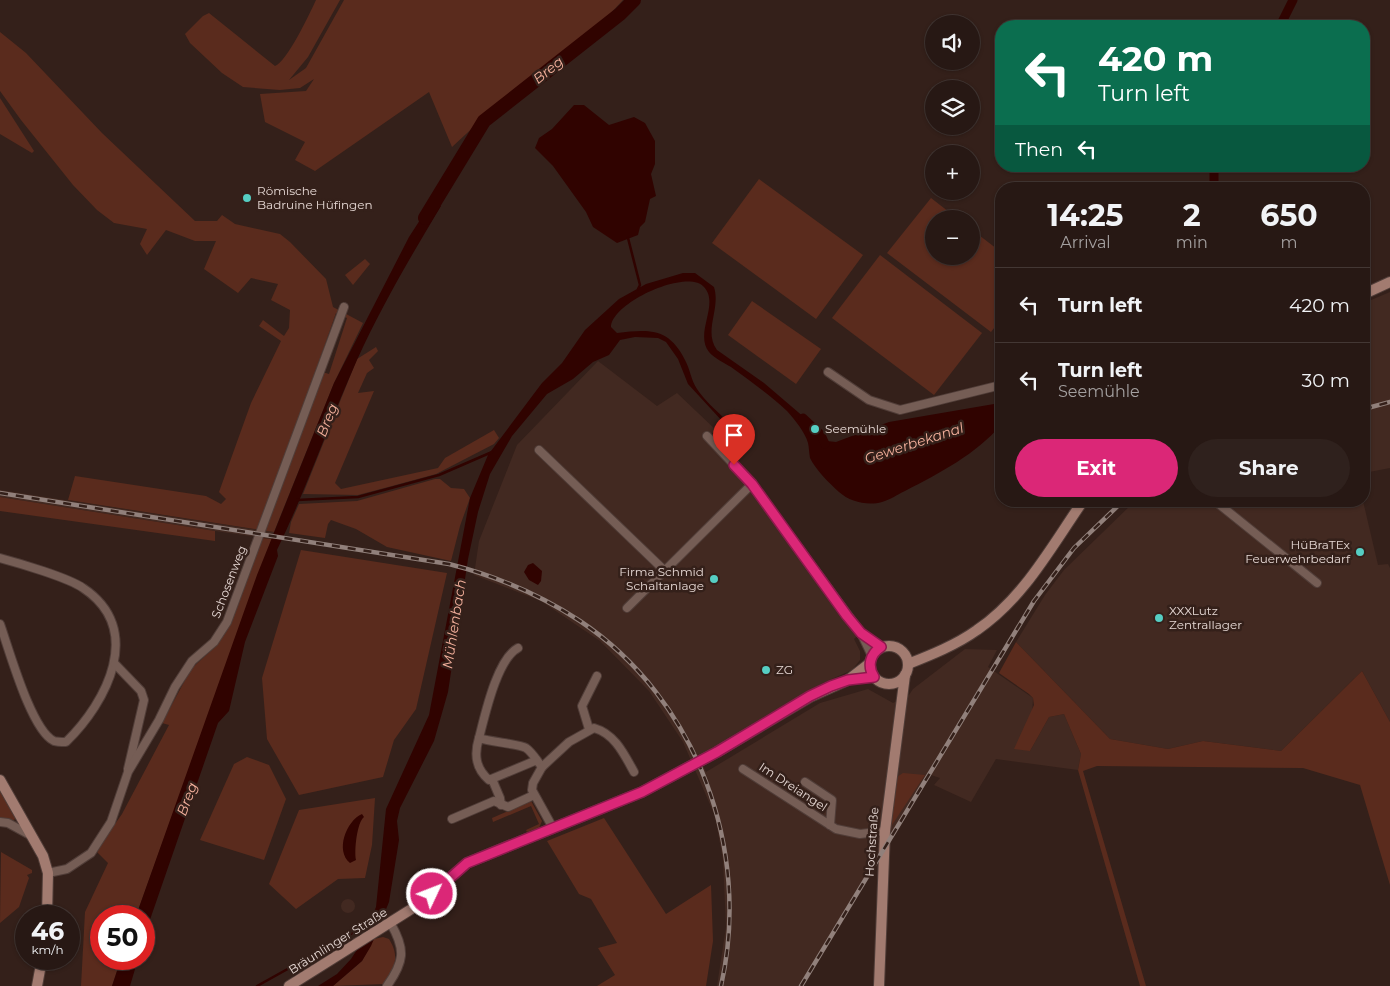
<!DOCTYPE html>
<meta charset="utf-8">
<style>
body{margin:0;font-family:Montserrat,sans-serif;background:#2f211d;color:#f1f3f6;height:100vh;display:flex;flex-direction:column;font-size:19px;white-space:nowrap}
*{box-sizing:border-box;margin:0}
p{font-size:16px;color:#a4a0a0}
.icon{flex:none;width:28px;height:28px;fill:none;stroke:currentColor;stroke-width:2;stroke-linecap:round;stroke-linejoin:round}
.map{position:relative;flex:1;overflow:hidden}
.drawer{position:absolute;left:995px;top:182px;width:375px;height:325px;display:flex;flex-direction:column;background:#271814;border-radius:20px;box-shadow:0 1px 4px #0004,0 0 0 1px #433734}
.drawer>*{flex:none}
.banner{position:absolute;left:995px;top:20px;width:375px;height:152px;border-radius:20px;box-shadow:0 1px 4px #0004,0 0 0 1px #433734;background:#0b6e4f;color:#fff;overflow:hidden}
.fabs{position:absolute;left:925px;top:15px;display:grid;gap:10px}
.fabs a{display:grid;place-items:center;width:55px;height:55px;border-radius:50%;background:#271814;box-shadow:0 1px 4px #0004,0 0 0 1px #433734;font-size:25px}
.speed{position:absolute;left:15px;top:905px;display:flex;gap:10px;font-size:25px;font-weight:700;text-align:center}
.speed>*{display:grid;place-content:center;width:65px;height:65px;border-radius:50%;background:#271814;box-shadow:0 1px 4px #0004,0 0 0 1px #433734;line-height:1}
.speed small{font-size:12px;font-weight:400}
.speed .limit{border:8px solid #d22;background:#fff;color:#111}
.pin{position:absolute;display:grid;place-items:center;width:42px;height:42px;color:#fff;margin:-51px -21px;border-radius:50% 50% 50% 0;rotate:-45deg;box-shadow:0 0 5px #0007}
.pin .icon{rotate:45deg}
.me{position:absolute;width:55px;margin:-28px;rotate:47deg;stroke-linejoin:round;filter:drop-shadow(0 0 4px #0008)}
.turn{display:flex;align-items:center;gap:18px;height:105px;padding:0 20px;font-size:22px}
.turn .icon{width:65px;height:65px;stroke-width:2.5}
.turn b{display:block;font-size:35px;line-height:42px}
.then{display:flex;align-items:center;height:48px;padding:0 20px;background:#0003;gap:10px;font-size:19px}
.eta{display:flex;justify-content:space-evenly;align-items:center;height:85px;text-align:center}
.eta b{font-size:30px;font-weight:700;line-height:35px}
.button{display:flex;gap:10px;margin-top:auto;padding:10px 20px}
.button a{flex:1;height:58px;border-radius:30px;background:#db2777;color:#fff;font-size:20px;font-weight:700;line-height:58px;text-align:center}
.button a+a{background:#2f211d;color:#f1f3f6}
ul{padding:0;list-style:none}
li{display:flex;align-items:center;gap:15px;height:75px;padding:0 20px;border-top:1px solid #433734}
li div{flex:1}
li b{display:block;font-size:19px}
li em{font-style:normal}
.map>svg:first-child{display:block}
</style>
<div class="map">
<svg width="1390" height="986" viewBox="0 0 1390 986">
<rect width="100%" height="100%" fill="#34201a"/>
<g fill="#422921">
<polygon points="1390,292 1390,468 1364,473 1364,303"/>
<polygon points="598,361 657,406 677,393 717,431 708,435 752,485 861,633 854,639 860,651 860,660 852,670 821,684 699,757 706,772 820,703 868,689 893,703 909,695 913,689 965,649 997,650 988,667 1033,698 1030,751 1049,717 1064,714 1081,754 1078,770 996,759 971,802 934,785 940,778 931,775 803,986 717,986 726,927 723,860 715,816 683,742 649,691 600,641 541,601 474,575 479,541 517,445"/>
<polygon points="0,490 251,529 274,532 272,539 215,531 0,497"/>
<polygon points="1135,501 1363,501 1378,565 1388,564 1390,568 1390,722 1362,671 1281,751 1203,741 1168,749 1110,739 1016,642 1045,595 1064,570"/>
<circle cx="348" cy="906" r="7"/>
</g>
<g fill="#5a2b1d" fill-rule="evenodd">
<path d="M 316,0 L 340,0 L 308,57 L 289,80 L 306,68 L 344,0 L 623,0 L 607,17 L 480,121 L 452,147 L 429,92 L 315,171 L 295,160 L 305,142 L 265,122 L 260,94 L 306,91 L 314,79 L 300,88 L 280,90 L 243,87 L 222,73 L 190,43 L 185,34 L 203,16 L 209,13 L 275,66 C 287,62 310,13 316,0 Z"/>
<path d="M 0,32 L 26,53 L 102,133 L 195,221 L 217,221 L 222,215 L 235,224 L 280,234 L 290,242 L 326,279 L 333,307 L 363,323 L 334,383 L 274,532 L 68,500 L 75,476 L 206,496 L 221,504 L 226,499 L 219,492 L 251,403 L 281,341 L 259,326 L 263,320 L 284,336 L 289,328 L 290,310 L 271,300 L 278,284 L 251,278 L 238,293 L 204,269 L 216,241 L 195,241 L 166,230 L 147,255 L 140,244 L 147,229 L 114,223 L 97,210 L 73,185 L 21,120 L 0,91 ZM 336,313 L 347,318 L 329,374 L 316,370 Z"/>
<polygon points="0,98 34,151 32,153 0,134"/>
<polygon points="759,179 863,255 816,319 712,243"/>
<polygon points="931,198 958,219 934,219 934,256 971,256 971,229 1001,252 1001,319 991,332 887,253"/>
<polygon points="880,255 982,333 934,395 832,318"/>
<polygon points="365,259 370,264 353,285 345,275"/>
<polygon points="752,301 821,349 796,384 728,335"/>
<polygon points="376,347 378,351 369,360 374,368 367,373 358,393 374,391 335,483 341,489 438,468 445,458 494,430 499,438 494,444 436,474 392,486 358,495 303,494 357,359"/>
<polygon points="435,479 440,479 451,488 464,489 470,498 460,526 451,561 387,547 356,529 331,520 328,524 325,538 289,533 291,522 299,504 357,501"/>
<polygon points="0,497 215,531 215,541 0,511"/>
<polygon points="261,538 272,539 136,916 101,916 101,959 121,959 112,986 81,986 85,912 108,863 96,851 122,814 169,725 162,723 191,669 215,647 230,624"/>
<polygon points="301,550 447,573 416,709 394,740 383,777 299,795 267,739 262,678"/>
<polygon points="1016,642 1110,739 1168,749 1203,741 1281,751 1362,671 1390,722 1390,885 1360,785 1303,768 1097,766 1083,771 1146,986 1140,986 1078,770 1081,754 1064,714 1049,717 1030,751 1014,749 1034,705 1033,698 1029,694 999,673"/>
<polygon points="247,757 269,765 286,799 264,860 200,840 234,764"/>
<polygon points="903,773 925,775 890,828 897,777"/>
<polygon points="0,789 17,818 12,821 0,818"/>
<polygon points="375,798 372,845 365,878 338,879 296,909 269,884 299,810"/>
<polygon points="531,801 542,821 539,828 527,832 526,830 539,824 531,806 493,822 492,818"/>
<polygon points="604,818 666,914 711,885 713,941 706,986 597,986 615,975 598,948 617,943 591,899 579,894 547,841"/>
<polygon points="1,852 32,870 32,873 27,875 29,878 19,907 0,923"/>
<path d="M 383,937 L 389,939 C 400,956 395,969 384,984 L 333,986 L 362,961 L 374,939 Z"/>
</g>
<g fill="#300300">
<polygon points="574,105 584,105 609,125 634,117 645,123 655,141 655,164 651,174 656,196 650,199 645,222 640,227 638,235 617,243 593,227 586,212 553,166 535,148 539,138 552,129"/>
<path d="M 431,203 L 441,206 C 411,256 381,307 357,360 C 329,423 307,488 277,550 L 278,556 L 245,642 L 229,711 L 218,723 L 144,937 L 144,916 L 136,916 L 257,575 L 334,383 L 409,237 Z"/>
<path d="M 683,273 L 695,273 L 714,287 C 721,309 703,331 717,350 L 764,383 L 812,424 L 809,428 L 818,437 L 823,432 L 827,441 L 836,442 L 889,422 L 994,404 L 1001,405 L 1001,425 C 976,454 940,473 905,491 C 898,494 890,500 882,502 C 868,506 850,502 839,492 C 830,484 815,469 810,458 C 809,453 809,447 808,443 C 805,432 795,420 787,411 C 770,395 750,381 731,367 C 724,363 714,358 709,352 C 694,333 720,304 704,287 C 688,268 612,302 611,327 L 617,333 C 650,329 669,328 685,360 C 690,369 691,380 697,389 C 704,400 716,410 726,420 L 723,422 L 688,384 L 678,359 L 666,342 L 658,338 L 635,337 L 620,340 L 609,355 L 593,362 L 573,379 L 547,394 L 512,436 L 490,474 L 478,512 L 468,559 L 448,692 L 434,741 L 400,808 L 397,821 L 399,840 L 389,902 L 371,946 L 362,961 L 333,986 L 318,986 L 337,974 L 351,959 L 360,945 L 376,907 L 386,809 L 429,715 L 470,498 L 488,455 L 542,383 L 562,363 L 585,330 L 619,299 L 646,284 Z"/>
<polygon points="533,563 542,571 541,581 538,585 529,580 524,572 528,565"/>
<path d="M 362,814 L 364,817 C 357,822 354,851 356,860 L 350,863 C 335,851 346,821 362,814 Z"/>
<polygon points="121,959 138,959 130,986 112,986"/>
</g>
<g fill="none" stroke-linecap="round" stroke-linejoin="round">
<g stroke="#300300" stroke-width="2.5">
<polyline points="628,238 640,285 638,289"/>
<polyline points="297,500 358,497 439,475 492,452"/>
<polyline points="257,986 372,922"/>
</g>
<g stroke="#300300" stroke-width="9">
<polyline points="1280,26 1293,0"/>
<polyline points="1214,166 1214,183 1218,189"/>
<polyline points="803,418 821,435 825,444"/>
</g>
<polyline stroke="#300300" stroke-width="14" points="425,218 484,121 620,14 634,0"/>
<g stroke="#503d38" stroke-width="10">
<g id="street">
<polyline points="828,372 869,400 900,410 1001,385"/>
<polyline points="707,436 752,484 861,633 872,656"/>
<polyline points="539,450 665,571"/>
<polyline points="1215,501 1317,583"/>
<path d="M 0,558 C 19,563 69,578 83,588 C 145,629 107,702 66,742 C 62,742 57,742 54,741 C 31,730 9,649 0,624"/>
<polyline points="627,608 752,484"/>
<polyline points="861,633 881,647"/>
<polyline points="115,664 141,691 144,700 128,769"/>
<polyline points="589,729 582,706 597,676"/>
<path d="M 479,738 C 485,715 497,659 518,648"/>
<path d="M 537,760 L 489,780 C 475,768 474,754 479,738 C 490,742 520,744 526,748 C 533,753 537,761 542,767 L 533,783 L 532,790 L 553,828"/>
<path d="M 542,767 L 569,742 L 594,728 C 615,734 624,754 634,772"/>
<polyline points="743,769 836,829 860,834 885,831"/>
<polyline points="492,779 500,798 501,805"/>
<polyline points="805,782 832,800 830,825"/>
<polyline points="452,819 494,801 508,807 534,795"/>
<polyline points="0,822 8,823 30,835"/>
<polyline points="48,873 67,869 91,853 111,822 128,772 159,720 175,687 192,661 214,642 227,622 344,307"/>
<path d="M 387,986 C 404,962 406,950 391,924"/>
</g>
</g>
<g stroke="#503d38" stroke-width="12">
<g id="secondary">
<polyline points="1364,294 1390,282"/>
<circle cx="889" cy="665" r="19"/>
<path d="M 908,664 C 931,655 956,645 977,630 C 1024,598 1051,547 1083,501"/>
<polyline points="0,780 43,856 48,873 47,916"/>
<polyline points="37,986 42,959"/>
<polyline points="289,986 421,903 467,863 642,792 717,752 810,697 848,680 870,663"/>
<polyline points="879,986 885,831 905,675"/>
</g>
</g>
<use href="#street" stroke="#755d55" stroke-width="8"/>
<use href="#secondary" stroke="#a27b70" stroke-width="10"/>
<g stroke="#91807b" stroke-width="4.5">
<g id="rail">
<polyline points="1364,409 1390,402"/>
<path d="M 0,493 L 449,564 C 496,576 539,594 580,621 C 697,699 752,850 721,986"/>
<polyline points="801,986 1034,601 1074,548 1123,501"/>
</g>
</g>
<use href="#rail" stroke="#34201a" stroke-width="2.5" stroke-dasharray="8" stroke-linecap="butt"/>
</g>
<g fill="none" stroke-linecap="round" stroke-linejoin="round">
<g stroke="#8e194d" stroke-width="12">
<path id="route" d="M 432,894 L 467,863 L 642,792 L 717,752 L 810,696 L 831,686 L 848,680 L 874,677 C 867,666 870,654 881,647 L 861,633 L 847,616 L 752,484 L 734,465"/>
</g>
<use href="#route" stroke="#db2777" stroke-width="9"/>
</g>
<g fill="#56cec3" stroke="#34201a" stroke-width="2">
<circle cx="247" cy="198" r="5"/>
<circle cx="815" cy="429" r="5"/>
<circle cx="1360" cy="552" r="5"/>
<circle cx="714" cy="579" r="5"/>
<circle cx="1159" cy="618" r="5"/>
<circle cx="766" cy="670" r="5"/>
</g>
<g text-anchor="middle" stroke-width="5" stroke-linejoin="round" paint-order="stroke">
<g font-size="12" fill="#e6d8d4" stroke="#34201a" text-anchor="start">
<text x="257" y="195">Römische<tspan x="257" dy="14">Badruine Hüfingen</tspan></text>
<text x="825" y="433">Seemühle</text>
<text x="1350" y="549" text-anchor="end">HüBraTEx<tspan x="1350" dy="14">Feuerwehrbedarf</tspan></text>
<text x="704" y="576" text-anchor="end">Firma Schmid<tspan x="704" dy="14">Schaltanlage</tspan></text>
<text x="1169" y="615">XXXLutz<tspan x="1169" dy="14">Zentrallager</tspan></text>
<text x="776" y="674">ZG</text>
</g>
<g font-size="12" fill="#e6d8d4" stroke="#34201a">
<text transform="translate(229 582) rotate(-69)" y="4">Schosenweg</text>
<text transform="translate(793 787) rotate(33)" y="4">Im Dreiangel</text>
<text transform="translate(872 842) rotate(-86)" y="4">Hochstraße</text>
<text transform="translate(338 941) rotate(-32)" y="4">Bräunlinger Straße</text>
</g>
<g font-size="14" font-style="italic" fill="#f4b09c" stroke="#34201a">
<text transform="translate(548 70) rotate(-39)" y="5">Breg</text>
<text transform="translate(327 420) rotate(-68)" y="5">Breg</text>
<text transform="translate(914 443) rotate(-18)" y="5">Gewerbekanal</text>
<text transform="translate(454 624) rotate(-81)" y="5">Mühlenbach</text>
<text transform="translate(187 799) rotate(-69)" y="5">Breg</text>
</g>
</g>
</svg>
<div class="fabs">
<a><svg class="icon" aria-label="sound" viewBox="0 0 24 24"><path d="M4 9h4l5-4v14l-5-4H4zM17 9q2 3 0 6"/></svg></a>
<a><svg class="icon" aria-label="layers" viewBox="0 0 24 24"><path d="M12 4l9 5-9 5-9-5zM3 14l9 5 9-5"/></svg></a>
<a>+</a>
<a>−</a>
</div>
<div class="speed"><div>46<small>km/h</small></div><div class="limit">50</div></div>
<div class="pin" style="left:734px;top:465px;background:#d93025"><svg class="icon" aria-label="arrive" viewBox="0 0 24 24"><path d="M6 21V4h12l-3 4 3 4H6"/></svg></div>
<svg class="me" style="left:432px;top:894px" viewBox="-20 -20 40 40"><circle r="17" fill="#db2777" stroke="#fff" stroke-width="3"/><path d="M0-11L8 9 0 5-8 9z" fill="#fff"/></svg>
<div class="banner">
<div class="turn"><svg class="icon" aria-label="left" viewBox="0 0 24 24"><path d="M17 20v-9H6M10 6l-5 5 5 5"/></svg><div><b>420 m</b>Turn left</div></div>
<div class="then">Then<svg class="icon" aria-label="left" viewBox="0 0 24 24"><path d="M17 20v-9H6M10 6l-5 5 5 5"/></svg></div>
</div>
<section class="drawer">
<div class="eta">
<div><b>14:25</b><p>Arrival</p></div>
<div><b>2</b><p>min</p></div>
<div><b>650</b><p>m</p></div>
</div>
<ul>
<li><svg class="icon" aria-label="left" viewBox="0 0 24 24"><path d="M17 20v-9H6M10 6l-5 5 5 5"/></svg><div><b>Turn left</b></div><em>420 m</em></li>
<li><svg class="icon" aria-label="left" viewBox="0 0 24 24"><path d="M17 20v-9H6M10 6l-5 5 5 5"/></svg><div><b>Turn left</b><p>Seemühle</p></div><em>30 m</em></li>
</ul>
<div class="button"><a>Exit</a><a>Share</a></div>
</section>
</div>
